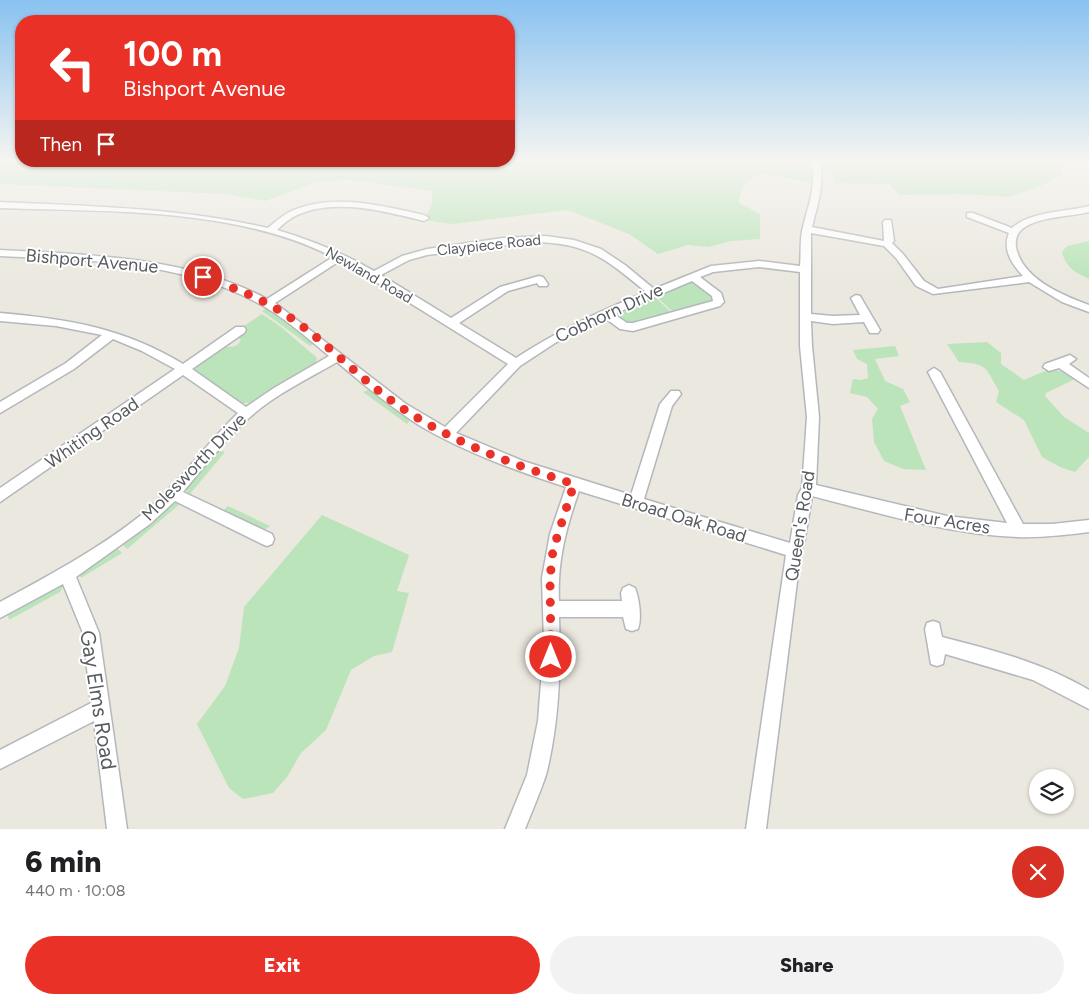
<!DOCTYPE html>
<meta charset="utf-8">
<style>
body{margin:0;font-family:Figtree,sans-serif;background:#f2f2f2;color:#202124;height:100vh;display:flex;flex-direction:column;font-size:19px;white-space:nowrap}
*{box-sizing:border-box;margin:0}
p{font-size:16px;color:#757577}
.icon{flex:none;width:28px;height:28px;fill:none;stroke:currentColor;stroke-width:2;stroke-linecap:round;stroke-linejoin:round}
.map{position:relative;height:829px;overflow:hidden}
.drawer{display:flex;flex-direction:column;background:#fff;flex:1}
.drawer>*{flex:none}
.top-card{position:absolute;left:15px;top:15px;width:500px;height:152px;border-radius:20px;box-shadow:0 1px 4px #0004;background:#e93127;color:#fff;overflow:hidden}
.fabs{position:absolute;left:1029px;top:769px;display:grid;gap:10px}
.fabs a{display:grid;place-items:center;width:45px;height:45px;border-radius:50%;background:#fff;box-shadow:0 1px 4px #0004;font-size:25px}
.pin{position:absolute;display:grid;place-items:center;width:42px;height:42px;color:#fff;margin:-21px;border:2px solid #fff;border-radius:50%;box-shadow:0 1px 5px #0007}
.me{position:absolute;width:55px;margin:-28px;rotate:0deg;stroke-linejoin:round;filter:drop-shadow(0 0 4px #0008)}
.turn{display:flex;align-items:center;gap:18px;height:105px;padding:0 25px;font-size:22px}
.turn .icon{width:65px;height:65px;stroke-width:2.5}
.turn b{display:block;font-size:35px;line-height:42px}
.then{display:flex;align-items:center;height:48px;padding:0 25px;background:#0003;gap:10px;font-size:19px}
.round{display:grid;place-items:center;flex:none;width:52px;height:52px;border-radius:26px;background:#f2f2f2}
.headline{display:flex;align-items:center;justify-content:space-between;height:85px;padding:0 25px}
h1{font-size:30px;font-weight:800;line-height:38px}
.action{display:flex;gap:10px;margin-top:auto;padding:10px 25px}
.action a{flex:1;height:58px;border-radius:30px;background:#e93127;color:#fff;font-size:20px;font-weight:800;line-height:58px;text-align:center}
.action a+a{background:#f2f2f2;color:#202124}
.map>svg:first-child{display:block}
</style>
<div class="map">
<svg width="1089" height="829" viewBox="0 0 1089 829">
<rect width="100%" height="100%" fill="#ebe8df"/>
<g fill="#bbe4ba">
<path d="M 0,162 L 775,162 L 811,166 L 810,162 L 1060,162 L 1062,174 L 1043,185 L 1010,197 L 961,194 L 900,195 L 889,184 L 835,183 L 830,172 L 815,172 L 814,184 C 803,182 766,172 757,175 C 745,179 739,193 739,203 L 760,214 L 760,239 L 731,241 L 708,247 L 688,245 L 658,254 L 629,234 L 568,210 L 452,224 L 424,220 L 432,204 L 432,191 L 351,180 L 317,182 L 265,201 L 228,194 L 0,184 Z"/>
<path d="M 1089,241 L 1089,279 C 1076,273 1065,267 1062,252 L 1067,246 Z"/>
<polygon points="692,281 714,296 714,302 684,311 673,312 656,296"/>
<polygon points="655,297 671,312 630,324 614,316"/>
<polygon points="267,308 274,312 318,342 310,346 262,311"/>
<path d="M 262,314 L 281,327 L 317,358 L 314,366 L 252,403 L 243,403 L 198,375 L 192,367 L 222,347 C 230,346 236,349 241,340 L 237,336 L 247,329 L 244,326 Z"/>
<path d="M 987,342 L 1001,353 L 1001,364 L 1024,380 C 1046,371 1053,364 1075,379 L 1046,393 L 1045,396 L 1064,417 L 1089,433 L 1089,457 L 1075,472 L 1060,467 L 1042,457 L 1024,420 L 996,402 L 999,391 C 985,367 988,364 959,362 L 947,344 Z"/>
<polygon points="895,346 899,356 875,359 885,381 903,389 910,402 900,406 926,470 903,469 884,461 874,442 872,419 878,409 867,397 850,393 853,379 861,380 868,378 867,364 857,359 853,350"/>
<polygon points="368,390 409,418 409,422 407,424 363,392"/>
<polygon points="217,450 225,452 190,494 187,493 187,486"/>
<polygon points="173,502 181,503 127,549 122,544 123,542"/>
<polygon points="228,506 270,526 264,530 223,511"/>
<polygon points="322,515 409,555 397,591 409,593 392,652 374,656 351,670 326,730 301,753 287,777 273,793 243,799 229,788 197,724 225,686 239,648 244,607"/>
<polygon points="114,548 118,549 122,553 81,578 80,574"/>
<polygon points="57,585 62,586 62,589 60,592 9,620 7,612"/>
</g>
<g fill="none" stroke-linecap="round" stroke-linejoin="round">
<g stroke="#b5b7bc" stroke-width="3">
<g id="minor">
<path d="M 812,162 L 820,162 C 825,184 817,206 812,227 L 884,241 L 883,222 L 885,220 L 891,220 L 894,241 L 892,243 L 903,254 L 924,281 L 938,289 L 1023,276 C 1012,264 1002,250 1009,233 L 967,217 L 967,213 L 973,213 L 1012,228 C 1031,211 1066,212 1089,206 L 1089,212 C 1069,217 1043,216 1025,227 C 1017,232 1015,239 1016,247 C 1022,279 1062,295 1089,305 L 1089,312 L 1062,302 L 1029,282 L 933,294 L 916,286 L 896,258 L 884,246 L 811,233 L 811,314 L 833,316 L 860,315 L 851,298 L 856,295 L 860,296 L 880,330 L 878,333 L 870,333 L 864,322 L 833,324 L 811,321 L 812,346 L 819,417 L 816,485 L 947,516 L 1007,523 L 928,372 L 934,368 L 940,372 L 1023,524 L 1052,524 L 1089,520 L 1089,532 C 1065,535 1041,538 1017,537 C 947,534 879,513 812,496 L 804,544 L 801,550 L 766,829 L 746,829 L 786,555 L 579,491 C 566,528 557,562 559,601 L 622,601 L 621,593 L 623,588 L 629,585 L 635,588 C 639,598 642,618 638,629 L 632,631 L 626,629 L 623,617 L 559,617 C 561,669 559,724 546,775 C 540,793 532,811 525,829 L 505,829 L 527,775 L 538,721 L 544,643 L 542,578 L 550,534 L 566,487 C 517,471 467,453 422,427 C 392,408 364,385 337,362 C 308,379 274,395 249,418 C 225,440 204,467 183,492 L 272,534 L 274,539 L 272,544 L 267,546 L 262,544 L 175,501 L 150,524 L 76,577 L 99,633 L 127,829 L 107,829 L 94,721 L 0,769 L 0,750 L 91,703 L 83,633 L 63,584 L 0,618 L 0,602 C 48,576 97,550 140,516 C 177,486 204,446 238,413 L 183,375 L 0,502 L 0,488 L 175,369 L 142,351 L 113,339 L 74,369 L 0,413 L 0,402 L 66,363 L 102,335 L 56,326 L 0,321 L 0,313 C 68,319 124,328 183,364 L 236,327 L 244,327 L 246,330 L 244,333 L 192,369 L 246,407 L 274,388 L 329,356 C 306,337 283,316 256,302 C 180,261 85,260 0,256 L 0,250 C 88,255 187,256 267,299 L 333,257 C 235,207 108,212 0,208 L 0,202 C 90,206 180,208 268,228 C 276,221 284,214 294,210 C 334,193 383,206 424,215 L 429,218 L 424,221 C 387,212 340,199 302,213 C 293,216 284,223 277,230 C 311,240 343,253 374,271 L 402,256 L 427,249 L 503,238 L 546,236 L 574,240 L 601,249 L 625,265 L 654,289 L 711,266 L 759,261 L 800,266 C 801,255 800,242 802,231 C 807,209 817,185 812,162 ZM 532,242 C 587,242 606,259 646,292 C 601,311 557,331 516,358 L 459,323 L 508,291 L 537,283 L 539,286 L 547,286 L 548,284 L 543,277 L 539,276 L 500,287 L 451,318 L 381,275 L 409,260 L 427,255 ZM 341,260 L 508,364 L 445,427 L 406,404 L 275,303 ZM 759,267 L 800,272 L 800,346 L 807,417 L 802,488 L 798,495 L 790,543 L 644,499 L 672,406 L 681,394 L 679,391 L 671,391 L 660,404 L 631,495 L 523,461 L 456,433 L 520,366 L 555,343 L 605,318 L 620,329 L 633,331 L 720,306 L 724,302 L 721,293 L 700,277 L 713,272 ZM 692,281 L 712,296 L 713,301 L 633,323 L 627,323 L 614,314 Z"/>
<polygon points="1070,355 1076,359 1069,364 1089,378 1089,388 1059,368 1049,371 1043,367 1045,364"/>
<path d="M 933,621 L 939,623 L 942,637 C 993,650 1044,663 1089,690 L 1089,709 L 1033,680 L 945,654 L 943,664 L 937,666 L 931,664 L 925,629 L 927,623 Z"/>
</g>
</g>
<use href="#minor" fill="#fff" fill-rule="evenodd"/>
</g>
<linearGradient id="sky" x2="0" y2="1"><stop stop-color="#89c2f1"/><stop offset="0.58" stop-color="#f6f5f1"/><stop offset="1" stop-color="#f6f5f1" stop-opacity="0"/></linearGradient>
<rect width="1089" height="279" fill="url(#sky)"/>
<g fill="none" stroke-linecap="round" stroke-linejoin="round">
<path stroke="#e93127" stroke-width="9" stroke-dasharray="0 16.2" d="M 203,277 C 225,285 246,292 266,303 C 313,327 349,370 392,401 C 446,440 511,464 574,484 L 553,550 L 550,578 L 551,657"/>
</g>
<g text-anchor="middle" stroke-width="4" stroke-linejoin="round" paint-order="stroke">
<g font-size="15" fill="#585c60" stroke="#fff">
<text transform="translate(489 245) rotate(-6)" y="5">Claypiece Road</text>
<text transform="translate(369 275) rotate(30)" y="5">Newland Road</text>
</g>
<g font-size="18" fill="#585c60" stroke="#fff">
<text transform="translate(92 261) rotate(5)" y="6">Bishport Avenue</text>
<text transform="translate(609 313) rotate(-25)" y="6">Cobhorn Drive</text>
<text transform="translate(92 433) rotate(-35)" y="6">Whiting Road</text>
<text transform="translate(194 467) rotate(-46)" y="6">Molesworth Drive</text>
<text transform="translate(684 518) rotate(17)" y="6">Broad Oak Road</text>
<text transform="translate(947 521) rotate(9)" y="6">Four Acres</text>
<text transform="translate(800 526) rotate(-81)" y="6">Queen's Road</text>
</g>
<g font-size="21" fill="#585c60" stroke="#fff">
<text transform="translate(98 700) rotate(81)" y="7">Gay Elms Road</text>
</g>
</g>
</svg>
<div class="fabs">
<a><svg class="icon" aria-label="layers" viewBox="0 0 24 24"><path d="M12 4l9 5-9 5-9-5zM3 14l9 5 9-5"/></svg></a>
</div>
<div class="pin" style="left:203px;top:277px;background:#d93025"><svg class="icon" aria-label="arrive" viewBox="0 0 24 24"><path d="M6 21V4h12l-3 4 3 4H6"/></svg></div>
<svg class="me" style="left:551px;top:657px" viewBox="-20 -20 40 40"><circle r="17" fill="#e93127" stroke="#fff" stroke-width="3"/><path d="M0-11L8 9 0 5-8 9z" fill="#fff"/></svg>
<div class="top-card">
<div class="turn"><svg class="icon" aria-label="left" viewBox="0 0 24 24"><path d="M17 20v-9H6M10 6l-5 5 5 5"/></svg><div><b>100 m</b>Bishport Avenue</div></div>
<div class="then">Then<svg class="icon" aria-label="arrive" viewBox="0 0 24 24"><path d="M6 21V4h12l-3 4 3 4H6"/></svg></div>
</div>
</div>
<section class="drawer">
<div class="headline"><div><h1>6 min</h1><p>440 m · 10:08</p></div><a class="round" style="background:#d93025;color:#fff"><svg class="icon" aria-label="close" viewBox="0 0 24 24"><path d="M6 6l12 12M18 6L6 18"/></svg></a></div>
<div class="action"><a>Exit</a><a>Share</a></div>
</section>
